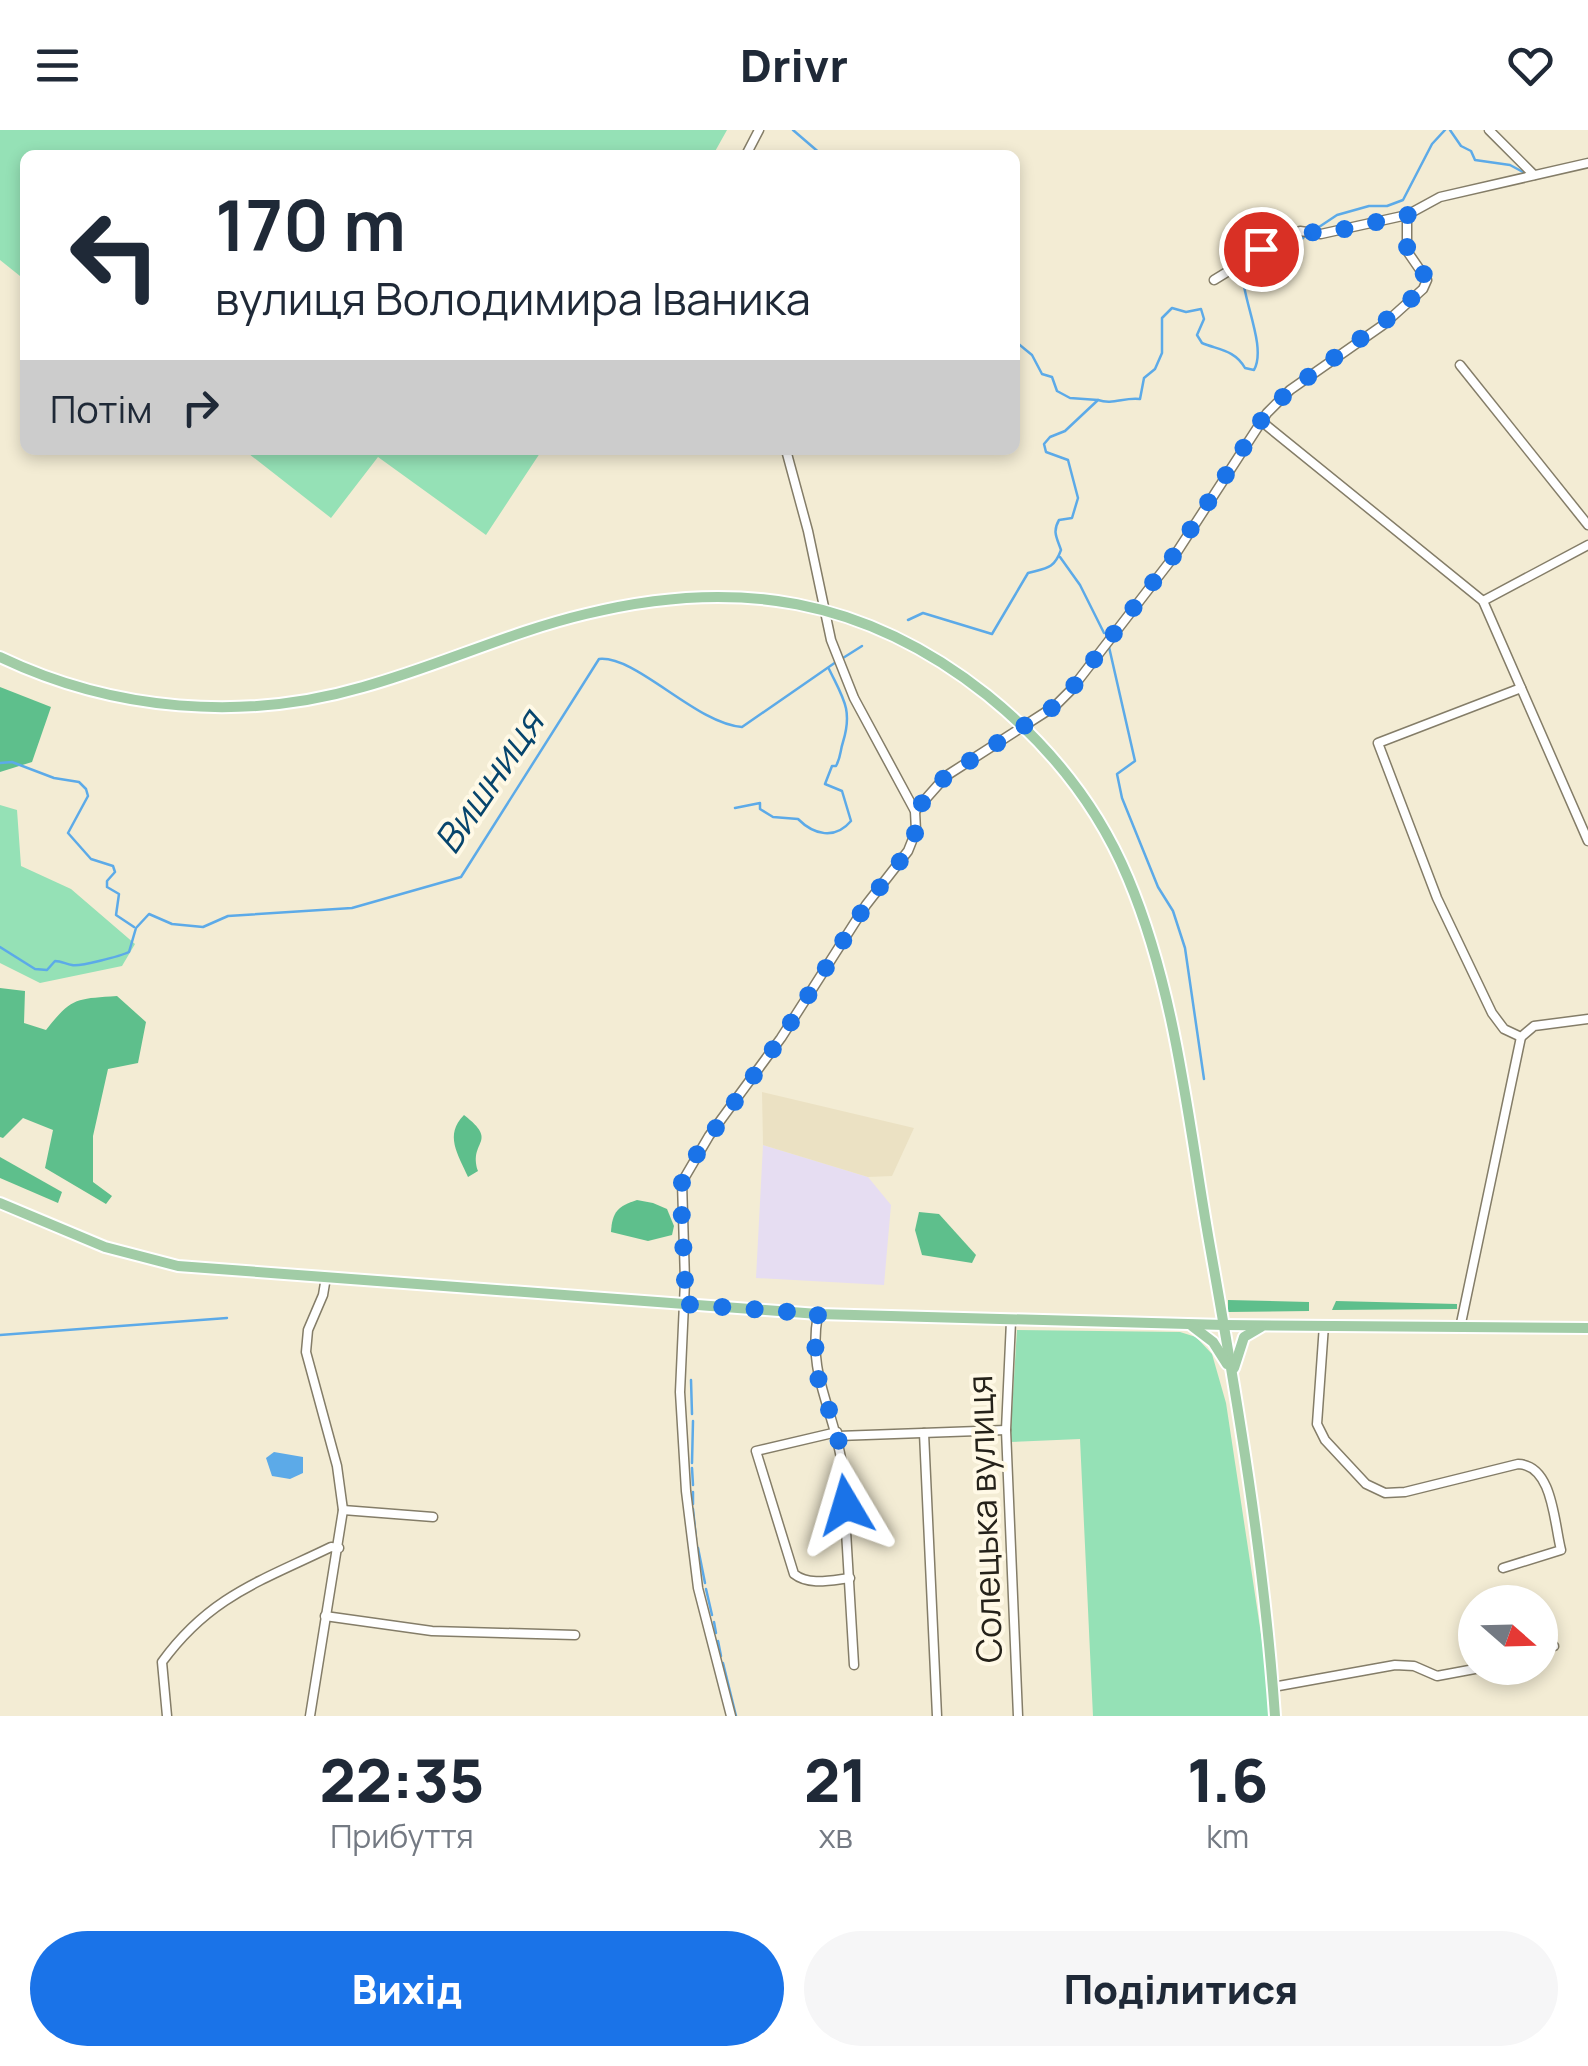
<!DOCTYPE html>
<html lang="uk">
<meta charset="utf-8">
<style>
body{margin:0;font-family:Manrope,sans-serif;background:#f6f6f7;color:#1f2937;height:100vh;display:flex;flex-direction:column;font-size:38px;white-space:nowrap}
*{box-sizing:border-box;margin:0}
p{font-size:32px;color:#747a83}
.icon{flex:none;width:55px;height:55px;fill:none;stroke:currentColor;stroke-width:2;stroke-linecap:round;stroke-linejoin:round}
.map{position:relative;height:1586px;overflow:hidden}
.side{display:flex;flex-direction:column;background:#fff;flex:1}
.side>*{flex:none}
.banner{position:absolute;left:20px;top:20px;width:1000px;height:305px;border-radius:15px;box-shadow:0 5px 15px #0003;background:#fff;color:#1f2937;overflow:hidden}
.needle{width:65px;rotate:110deg}
.buttons{position:absolute;left:1458px;top:1455px;display:grid;gap:20px}
.buttons a{display:grid;place-items:center;width:100px;height:100px;border-radius:50%;background:#fff;box-shadow:0 5px 15px #0003;font-size:50px}
.pin{position:absolute;display:grid;place-items:center;width:85px;height:85px;color:#fff;margin:-42px;border:5px solid #fff;border-radius:50%;box-shadow:0 2px 10px #0007}
.me{position:absolute;width:110px;margin:-55px;rotate:353deg;stroke-linejoin:round;filter:drop-shadow(0 0 8px #0008)}
.turn{display:flex;align-items:center;gap:35px;height:210px;padding:0 30px;font-size:45px}
.turn .icon{width:130px;height:130px;stroke-width:2.5}
.turn b{display:block;font-size:70px;line-height:85px}
.then{display:flex;align-items:center;height:95px;padding:0 30px;background:#0003;gap:20px;font-size:38px}
.eta{display:flex;justify-content:space-evenly;align-items:center;height:170px;text-align:center}
.eta b{font-size:60px;font-weight:800;line-height:70px}
.button{display:flex;gap:20px;margin-top:auto;padding:20px 30px}
.button a{flex:1;height:115px;border-radius:60px;background:#1a73e8;color:#fff;font-size:40px;font-weight:800;line-height:115px;text-align:center}
.button a+a{background:#f6f6f7;color:#1f2937}
header{display:flex;justify-content:space-between;align-items:center;height:130px;padding:0 30px;background:#fff;font-size:45px;font-weight:800}
.map>svg:first-child{display:block}
</style>
<header><svg class="icon" aria-label="menu" viewBox="0 0 24 24"><path d="M4 6h16M4 12h16M4 18h16"/></svg>Drivr<svg class="icon" aria-label="heart" viewBox="0 0 24 24"><path d="M12 20l-8-8c-3-5 5-10 8-4 3-6 11-1 8 4z"/></svg></header>
<div class="map">
<svg width="1588" height="1586" viewBox="0 0 1588 1586">
<rect width="100%" height="100%" fill="#f3ecd4"/>
<polygon fill="#e6ddf2" points="763,1015 868,1047 891,1075 884,1155 756,1148"/>
<polygon fill="#ebe1c3" points="762,962 914,998 892,1046 868,1047 763,1015"/>
<g fill="#95e1b6">
<polygon points="0,0 727,0 713,25 25,25 25,150 0,130"/>
<polygon points="244,320 542,320 486,405 378,327 331,388"/>
<polygon points="0,675 17,680 21,736 71,759 135,814 122,836 40,853 0,833"/>
<polygon points="1017,1200 1180,1202 1196,1207 1212,1224 1226,1273 1266,1537 1270,1586 1093,1586 1080,1309 1010,1312"/>
</g>
<g fill="#5ebf8c">
<polygon points="0,557 51,577 32,632 0,642"/>
<path d="M 0,858 L 25,861 L 24,893 L 46,900 C 72,867 76,869 117,866 L 146,892 L 138,933 L 108,939 L 93,1006 L 93,1052 L 112,1066 L 106,1074 L 45,1038 L 53,1000 L 23,988 L 3,1008 L 0,1007 Z"/>
<path d="M 464,985 C 500,1013 468,1010 478,1041 L 468,1047 C 458,1024 444,1005 464,985 Z"/>
<polygon points="0,1027 62,1062 58,1073 0,1048"/>
<path d="M 637,1070 L 653,1073 L 667,1079 L 674,1096 L 672,1105 L 648,1111 L 611,1102 C 612,1082 618,1076 637,1070 Z"/>
<polygon points="919,1082 939,1084 976,1125 972,1133 922,1125 915,1100"/>
<polygon points="1228,1170 1309,1172 1309,1181 1228,1182"/>
<polygon points="1336,1171 1457,1174 1457,1179 1332,1180"/>
</g>
<polygon fill="#5caae8" points="274,1322 303,1327 303,1343 290,1349 272,1346 266,1328"/>
<g fill="none" stroke-linecap="round" stroke-linejoin="round">
<g stroke="#5caae8" stroke-width="2.5">
<polyline points="793,0 822,25"/>
<polyline points="1450,0 1461,16 1471,21 1475,30 1510,35 1523,42"/>
<polyline points="1313,101 1337,85 1369,76 1387,76 1403,70 1432,14 1445,0"/>
<polyline points="1015,211 1032,225 1042,244 1052,247 1057,261 1070,268 1098,270"/>
<polyline points="1060,427 1080,455 1104,503"/>
<path d="M 908,490 L 923,483 L 992,504 L 1028,443 C 1047,438 1054,439 1061,420 C 1057,408 1052,402 1059,390 L 1072,388 L 1078,368 L 1068,330 L 1046,322 L 1044,314 L 1050,307 L 1065,301 L 1098,270 C 1113,275 1124,267 1140,269 L 1144,248 L 1155,239 L 1162,223 L 1162,188 L 1172,178 L 1186,182 L 1201,179 L 1204,189 L 1197,205 L 1202,213 C 1219,220 1235,220 1245,238 L 1254,240 C 1267,217 1242,169 1242,140 L 1253,132 L 1287,123 L 1306,105"/>
<polyline points="1109,517 1135,631 1117,644 1122,668 1158,757 1173,781 1185,818 1204,949"/>
<polyline points="843,528 862,516"/>
<polyline points="0,633 12,632 54,648 79,652 86,659 88,666 68,703 91,729 113,736 115,742 107,751 107,757 119,764 116,785 134,797"/>
<path d="M 735,678 L 760,673 L 760,679 L 773,687 L 798,689 C 814,705 835,710 851,691 L 842,661 L 825,654 L 832,636 L 836,636 C 841,627 840,621 843,612 C 853,580 843,568 829,539"/>
<path d="M 0,817 L 35,839 L 47,840 L 55,831 C 61,831 66,834 72,835 C 79,837 121,826 129,822 L 136,798 L 149,784 L 172,794 L 203,797 L 228,786 L 352,778 L 461,747 L 599,529 C 636,525 696,594 742,597 L 836,532"/>
<polyline points="0,1205 227,1188"/>
<polyline points="691,1250 692,1284"/>
<polyline points="692,1333 693,1291"/>
<polyline points="692,1338 693,1355"/>
<polyline points="693,1362 693,1374"/>
<polyline points="693,1379 696,1409"/>
<polyline points="698,1418 705,1453"/>
<polyline points="706,1459 712,1485"/>
<polyline points="714,1492 716,1503"/>
<polyline points="718,1511 721,1526"/>
<polyline points="723,1533 736,1586"/>
</g>
<g stroke="#847d68" stroke-width="11">
<g id="minor">
<polyline points="1489,0 1534,45"/>
<polyline points="746,25 759,0"/>
<polyline points="1214,150 1289,104 1300,101 1321,104 1407,85"/>
<polyline points="1460,235 1588,395"/>
<polyline points="1261,291 1483,471 1588,711"/>
<polyline points="1483,471 1588,415"/>
<polyline points="1521,558 1378,613 1437,768 1492,883 1504,899 1521,907 1534,896 1588,889"/>
<polyline points="915,681 946,646 1055,576 1070,561 1175,425 1267,283 1290,260 1383,195 1423,159 1427,150 1407,121 1407,85 1440,67 1588,33"/>
<path d="M 818,1184 C 807,1245 833,1276 842,1334 L 854,1535"/>
<polyline points="1011,1191 1006,1300 1018,1586"/>
<path d="M 1324,1195 L 1317,1294 L 1325,1310 L 1366,1354 L 1385,1363 L 1405,1362 L 1518,1334 C 1553,1335 1554,1393 1561,1420 L 1503,1438"/>
<polyline points="1460,1198 1521,907"/>
<path d="M 837,1302 L 756,1321 L 794,1444 C 809,1456 832,1450 850,1448"/>
<polyline points="924,1303 937,1586"/>
<polyline points="838,1306 1006,1300"/>
<polyline points="343,1380 433,1387"/>
<polyline points="325,1486 432,1501 575,1505"/>
<polyline points="1540,1520 1554,1516"/>
<polyline points="1273,1557 1395,1535 1414,1536 1437,1546 1480,1538"/>
<path d="M 167,1586 L 162,1532 C 210,1466 261,1451 331,1417 L 339,1418"/>
<polyline points="310,1586 343,1380 337,1336 306,1222 308,1200 323,1165 326,1147"/>
<polyline points="731,1586 698,1458 686,1361 680,1262 685,1151 682,1052 709,1006 781,908 866,775 908,721 916,701 915,681 854,568 831,510 808,401 786,320"/>
</g>
</g>
<g stroke="#fff" stroke-width="14">
<g id="major">
<path d="M 0,527 C 113,581 243,592 363,557 C 439,536 510,502 586,484 C 736,447 865,468 987,565 C 1049,615 1097,674 1128,748 C 1176,862 1188,991 1209,1111 C 1237,1268 1264,1427 1275,1586"/>
<polyline points="0,1073 105,1117 178,1136 818,1184 1224,1195 1588,1198"/>
<polyline points="1192,1196 1213,1212 1227,1234"/>
<polyline points="1234,1238 1244,1207 1261,1197"/>
</g>
</g>
<use href="#minor" stroke="#fff" stroke-width="8"/>
<use href="#major" stroke="#a1cca6" stroke-width="10"/>
</g>
<g fill="none" stroke-linecap="round" stroke-linejoin="round">
<polyline stroke="#1a73e8" stroke-width="18" stroke-dasharray="0 32.4" points="846,1375 838,1306 814,1236 818,1184 682,1174 685,1151 681,1069 682,1052 687,1038 781,908 866,775 908,721 916,701 916,681 929,664 946,646 1055,576 1070,561 1174,425 1266,283 1290,260 1404,177 1428,150 1407,121 1408,85 1322,104 1300,100 1261,119"/>
</g>
<g text-anchor="middle" stroke-width="8" stroke-linejoin="round" paint-order="stroke">
<g font-size="35" fill="#25221a" stroke="#fff9e6">
<text transform="translate(985 1389) rotate(-92)" y="12">Солецька вулиця</text>
</g>
<g font-size="38" font-style="italic" fill="#07456d" stroke="#fff9e6">
<text transform="translate(489 652) rotate(-56)" y="13">Вишниця</text>
</g>
</g>
</svg>
<div class="buttons">
<a><svg class="needle" viewBox="-14 -14 28 28"><path d="M0-13l5 13h-10z" fill="#e53935"/><path d="M0 13l5-13h-10z" fill="#747a83"/></svg></a>
</div>
<div class="pin" style="left:1261px;top:119px;background:#d93025"><svg class="icon" aria-label="arrive" viewBox="0 0 24 24"><path d="M6 21V4h12l-3 4 3 4H6"/></svg></div>
<svg class="me" style="left:846px;top:1375px" viewBox="-20 -20 40 40"><path d="M0-17L14 15 0 8-14 15z" fill="#1a73e8" stroke="#fff" stroke-width="4"/></svg>
<div class="banner">
<div class="turn"><svg class="icon" aria-label="left" viewBox="0 0 24 24"><path d="M17 20v-9H6M10 6l-5 5 5 5"/></svg><div><b>170 m</b>вулиця Володимира Іваника</div></div>
<div class="then">Потім<svg class="icon" aria-label="right" viewBox="0 0 24 24"><path d="M7 20v-9h11M14 6l5 5-5 5"/></svg></div>
</div>
</div>
<section class="side">
<div class="eta">
<div><b>22:35</b><p>Прибуття</p></div>
<div><b>21</b><p>хв</p></div>
<div><b>1.6</b><p>km</p></div>
</div>
<div class="button"><a>Вихід</a><a>Поділитися</a></div>
</section>
